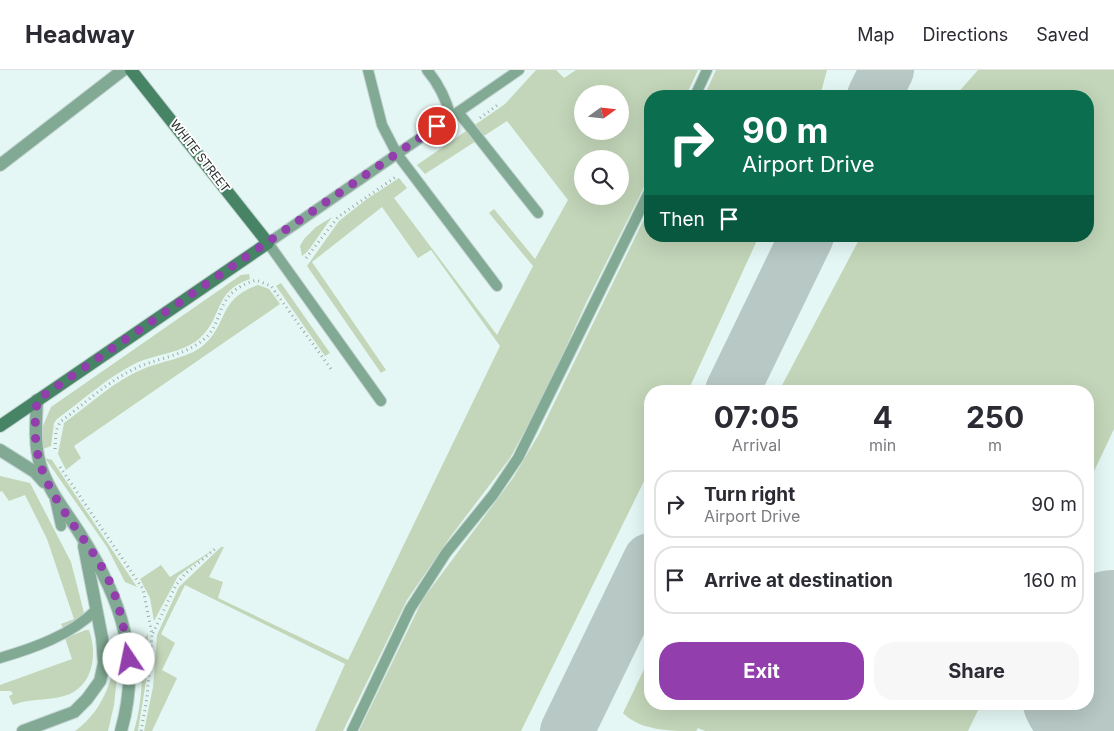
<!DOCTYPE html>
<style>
body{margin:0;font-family:Inter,sans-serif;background:#f7f7f7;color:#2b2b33;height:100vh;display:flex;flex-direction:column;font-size:19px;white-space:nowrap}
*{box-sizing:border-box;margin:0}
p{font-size:16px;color:#7c7c81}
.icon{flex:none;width:28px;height:28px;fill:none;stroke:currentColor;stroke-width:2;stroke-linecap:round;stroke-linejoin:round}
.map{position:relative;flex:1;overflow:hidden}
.sheet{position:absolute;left:644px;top:315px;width:450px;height:325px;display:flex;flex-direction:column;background:#fff;border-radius:20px;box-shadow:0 5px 20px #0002}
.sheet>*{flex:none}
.banner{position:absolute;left:644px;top:20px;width:450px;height:152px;border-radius:20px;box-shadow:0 5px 20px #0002;background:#0b6e4f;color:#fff;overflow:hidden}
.needle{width:32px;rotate:75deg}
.buttons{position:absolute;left:574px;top:15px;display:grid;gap:10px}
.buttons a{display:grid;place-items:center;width:55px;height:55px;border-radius:50%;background:#fff;box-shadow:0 5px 20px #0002;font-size:25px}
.pin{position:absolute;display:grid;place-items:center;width:42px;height:42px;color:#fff;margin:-21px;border:2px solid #fff;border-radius:50%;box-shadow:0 1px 5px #0007}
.me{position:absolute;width:55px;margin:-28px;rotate:349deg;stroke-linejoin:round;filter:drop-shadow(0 0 4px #0008)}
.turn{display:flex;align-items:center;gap:18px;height:105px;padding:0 15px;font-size:22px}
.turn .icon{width:65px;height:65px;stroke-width:2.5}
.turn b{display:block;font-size:35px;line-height:42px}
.then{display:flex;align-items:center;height:48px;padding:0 15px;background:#0003;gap:10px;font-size:19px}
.eta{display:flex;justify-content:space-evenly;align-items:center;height:85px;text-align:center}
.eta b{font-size:30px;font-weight:700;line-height:35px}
.button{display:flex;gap:10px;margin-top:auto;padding:10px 15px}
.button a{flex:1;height:58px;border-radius:20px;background:#923eac;color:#fff;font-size:20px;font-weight:700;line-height:58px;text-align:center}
.button a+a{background:#f7f7f7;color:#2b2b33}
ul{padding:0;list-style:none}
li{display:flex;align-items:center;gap:15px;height:68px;margin:0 10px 8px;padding:0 5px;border:2px solid #e1e1e2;border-radius:20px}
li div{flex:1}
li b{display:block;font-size:19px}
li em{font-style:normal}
header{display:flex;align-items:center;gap:30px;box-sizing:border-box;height:70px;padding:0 25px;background:#fff;border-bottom:1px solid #e1e1e2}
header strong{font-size:24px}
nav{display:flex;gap:28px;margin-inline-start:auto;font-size:18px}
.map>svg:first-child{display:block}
</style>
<header>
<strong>Headway</strong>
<nav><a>Map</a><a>Directions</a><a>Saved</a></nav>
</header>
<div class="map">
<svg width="1114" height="661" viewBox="0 0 1114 661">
<rect width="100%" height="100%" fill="#e4f7f4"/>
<g fill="#c3d6b9" fill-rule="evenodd">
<path d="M 536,0 L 556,0 L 564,8 L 576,0 L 698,0 L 686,26 L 650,26 L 650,105 L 586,233 L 542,330 L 510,388 L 451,466 L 407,530 L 343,661 L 315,661 L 345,594 L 185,515 L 161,564 L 175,573 L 162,600 L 177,608 L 152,661 L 144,661 L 153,617 L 157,565 L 179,517 L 221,477 L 224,477 L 209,507 L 223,512 L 218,528 L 348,590 L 500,276 L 431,180 L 418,188 L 382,137 L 312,192 L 386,300 L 381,303 L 307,196 L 339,151 L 367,129 L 399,108 L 407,118 L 394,128 L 497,265 L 533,196 L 489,143 L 494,139 L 535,189 L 568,130 L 507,51 L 425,104 L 417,95 L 505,34 ZM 582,24 L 620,24 L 620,61 L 582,61 ZM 582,89 L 620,89 L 620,126 L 582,126 Z"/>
<polygon points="716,0 827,0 820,26 704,26"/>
<polygon points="978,0 1114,0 1114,359 1088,414 1088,321 779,321 861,166 1088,166 1088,26 955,26"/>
<polygon points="650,137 650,166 759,166 688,321 650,321 650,399 521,661 359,661 423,529 513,408 539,364"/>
<polygon points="332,147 308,181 302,186 300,176 304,169 316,157"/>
<path d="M 249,204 L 250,209 C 213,222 224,245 200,268 C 183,283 156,284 136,293 C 108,307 83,330 57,349 L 54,353 L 51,376 L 43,379 L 42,358 L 51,337 L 241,205 Z"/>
<polygon points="281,213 330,283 325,286 276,216"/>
<path d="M 258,215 L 269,219 L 280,234 L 74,376 L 81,388 L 66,400 L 58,384 L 64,353 C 89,335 114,311 143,299 C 161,291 184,289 200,278 C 229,257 216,229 258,215 Z"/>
<polygon points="45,388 52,390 137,517 125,512 107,477"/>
<path d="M 0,406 L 30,413 L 71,492 L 84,543 C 79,552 73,554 63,558 L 61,554 L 74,549 L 47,469 L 25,425 L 9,431 L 2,421 L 0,422 Z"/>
<polygon points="215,479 178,506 154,551 150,528 140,509 161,495 170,507"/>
<path d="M 86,560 L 89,560 C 98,585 93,618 64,626 C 47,631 30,628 13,635 L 9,626 L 13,624 L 11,621 L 0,621 L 0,615 L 72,589 L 65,568 Z"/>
<path d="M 148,564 L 147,605 L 138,661 L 134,661 C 142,632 144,603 140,573 Z"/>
<path d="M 650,587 L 650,634 L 981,634 L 968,661 L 705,661 L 698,658 L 696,661 C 670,661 641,661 623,643 Z"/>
<path d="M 114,598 L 118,599 L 114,635 L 108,661 L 75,661 C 97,645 107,624 114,598 Z"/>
</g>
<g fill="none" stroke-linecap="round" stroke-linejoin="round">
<g stroke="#b7c8c5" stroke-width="54">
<polyline points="874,26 887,0"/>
<polyline points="732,321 807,166"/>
<polyline points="567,661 650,490"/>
</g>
<polyline stroke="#b7c8c5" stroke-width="134" points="1088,622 1114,567"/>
<g stroke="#c2d3d1" stroke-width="12">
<g id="lane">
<polyline points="368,0 382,55 397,84 497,216"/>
<path d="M 427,0 C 439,14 446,29 451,47"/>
<polyline points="695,26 707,0"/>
<polyline points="458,42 538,143"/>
<polyline points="381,331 268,173 519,0"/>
<polyline points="55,429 61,456"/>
<path d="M 0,588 C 34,578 71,565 96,540"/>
<polyline points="352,661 410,539 446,483 493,425 518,388 650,120"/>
</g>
</g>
<g stroke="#c2d3d1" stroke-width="14">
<g id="street">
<polyline points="0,95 123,0"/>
<path d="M 37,330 C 36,352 34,373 40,394 C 48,421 68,444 82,467 C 121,529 142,588 121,661"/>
<polyline points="0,380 35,402 44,412"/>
<polyline points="23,661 74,642 87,629 100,611 104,593 102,568 84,476"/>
</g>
</g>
<g stroke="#c2d3d1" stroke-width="14">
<polyline id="secondary" points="0,356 268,173 131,0"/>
</g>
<g stroke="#9daba9" stroke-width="3" stroke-dasharray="1 4" stroke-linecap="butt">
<polyline points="480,48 499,34"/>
<polyline points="306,188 338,147 397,106"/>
<path d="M 55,379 L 56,361 L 60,352 C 83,335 106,313 132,300 C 153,289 179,287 199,273 C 229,253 209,225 256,210 L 271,216 L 331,299"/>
<polyline points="60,397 143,519 152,564 147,628 141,661"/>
<polyline points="153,563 176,515 185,504 215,479"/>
</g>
<use href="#lane" stroke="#81a993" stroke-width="10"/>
<use href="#street" stroke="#81a993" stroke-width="12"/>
<use href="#secondary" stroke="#478465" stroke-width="12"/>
</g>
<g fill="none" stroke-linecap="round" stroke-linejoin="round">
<path stroke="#923eac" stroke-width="9" stroke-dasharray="0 16.2" d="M 129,589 C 125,564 121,539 111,515 C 90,467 40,426 36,372 C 34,358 36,344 37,330 L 437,56"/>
</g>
<g text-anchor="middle" stroke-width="4" stroke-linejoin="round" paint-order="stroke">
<g font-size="12" fill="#29302f" stroke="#fff">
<text transform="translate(200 86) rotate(52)" y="4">WHITE STREET</text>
</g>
</g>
</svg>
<div class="buttons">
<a><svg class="needle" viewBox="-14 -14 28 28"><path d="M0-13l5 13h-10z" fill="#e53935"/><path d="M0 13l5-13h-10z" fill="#7c7c81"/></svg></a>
<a><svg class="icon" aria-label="search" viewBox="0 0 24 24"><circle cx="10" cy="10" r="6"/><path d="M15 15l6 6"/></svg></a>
</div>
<div class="pin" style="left:437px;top:56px;background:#d93025"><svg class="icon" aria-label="arrive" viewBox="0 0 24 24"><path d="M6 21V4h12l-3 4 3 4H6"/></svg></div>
<svg class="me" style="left:129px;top:589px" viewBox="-20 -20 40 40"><circle r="19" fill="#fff"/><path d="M0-13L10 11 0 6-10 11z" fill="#923eac"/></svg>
<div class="banner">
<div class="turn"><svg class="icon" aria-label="right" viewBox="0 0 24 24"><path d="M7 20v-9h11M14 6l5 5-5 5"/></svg><div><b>90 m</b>Airport Drive</div></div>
<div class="then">Then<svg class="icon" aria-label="arrive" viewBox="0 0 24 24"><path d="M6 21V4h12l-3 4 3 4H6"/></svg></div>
</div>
<section class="sheet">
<div class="eta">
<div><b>07:05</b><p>Arrival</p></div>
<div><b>4</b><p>min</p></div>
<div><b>250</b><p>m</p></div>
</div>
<ul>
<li><svg class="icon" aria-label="right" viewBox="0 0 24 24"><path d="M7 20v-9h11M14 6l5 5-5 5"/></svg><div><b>Turn right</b><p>Airport Drive</p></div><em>90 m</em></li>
<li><svg class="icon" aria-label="arrive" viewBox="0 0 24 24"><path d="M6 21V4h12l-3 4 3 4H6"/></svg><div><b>Arrive at destination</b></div><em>160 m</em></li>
</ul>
<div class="button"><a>Exit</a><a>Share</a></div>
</section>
</div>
